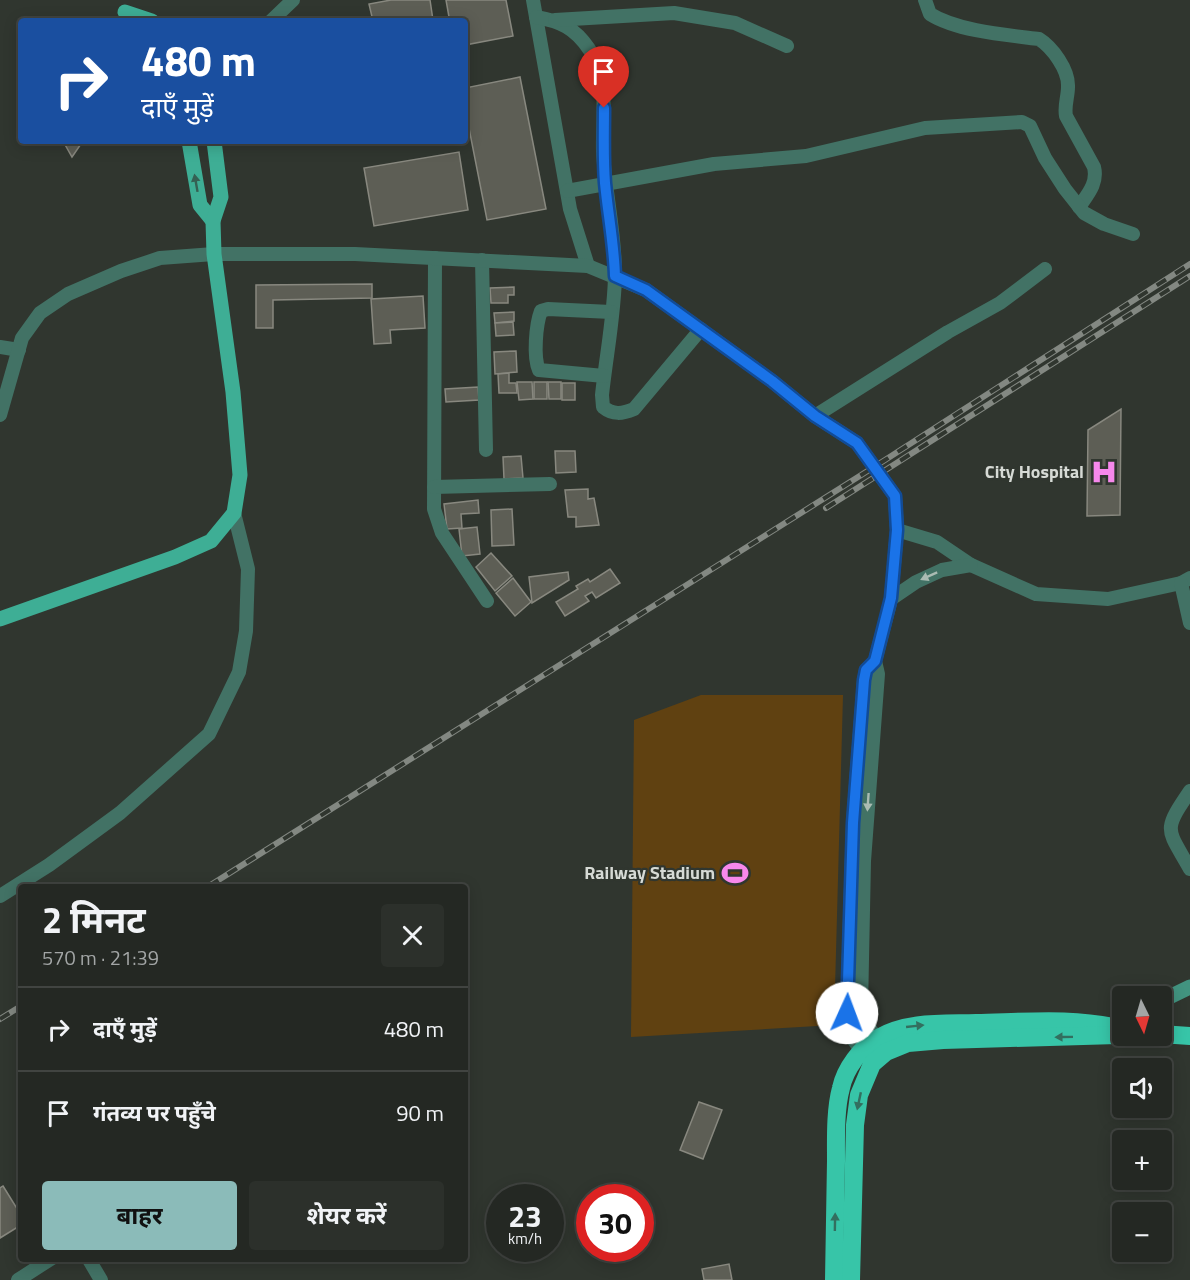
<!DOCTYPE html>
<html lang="hi">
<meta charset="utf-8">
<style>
body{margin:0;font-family:"Titillium Web","Noto Sans Devanagari",sans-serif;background:#2c302b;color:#f1f3f6;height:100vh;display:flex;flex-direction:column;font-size:22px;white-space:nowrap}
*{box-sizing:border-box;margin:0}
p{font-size:20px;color:#a3a6a6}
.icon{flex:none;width:33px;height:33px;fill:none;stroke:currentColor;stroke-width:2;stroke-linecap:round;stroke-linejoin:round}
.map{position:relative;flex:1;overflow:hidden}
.sheet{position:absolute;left:18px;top:884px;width:450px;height:378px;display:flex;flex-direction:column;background:#242823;border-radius:6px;box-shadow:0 3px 15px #0003,0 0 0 2px #414441}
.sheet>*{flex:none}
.hud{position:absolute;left:18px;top:18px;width:450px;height:126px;border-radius:6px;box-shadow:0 3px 15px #0003,0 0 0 2px #414441;background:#1a4fa0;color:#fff;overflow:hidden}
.needle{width:39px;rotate:175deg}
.fabs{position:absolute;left:1112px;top:986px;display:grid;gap:12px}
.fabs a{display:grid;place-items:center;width:60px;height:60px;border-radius:6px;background:#242823;box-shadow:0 3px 15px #0003,0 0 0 2px #414441;font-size:30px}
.speed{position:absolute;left:486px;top:1184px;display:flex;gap:12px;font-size:30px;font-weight:700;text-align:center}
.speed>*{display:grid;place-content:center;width:78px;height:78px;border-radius:50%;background:#242823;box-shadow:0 3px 15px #0003,0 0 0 2px #414441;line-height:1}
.speed small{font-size:15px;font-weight:400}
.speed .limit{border:9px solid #d22;background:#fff;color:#111}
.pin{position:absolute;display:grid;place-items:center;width:51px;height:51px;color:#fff;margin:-62px -26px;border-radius:50% 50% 50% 0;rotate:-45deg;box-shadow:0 0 6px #0007}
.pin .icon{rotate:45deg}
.me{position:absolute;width:66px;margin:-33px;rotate:2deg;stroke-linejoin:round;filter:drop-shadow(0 0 4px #0008)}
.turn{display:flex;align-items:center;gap:21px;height:126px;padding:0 24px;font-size:27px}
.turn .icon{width:78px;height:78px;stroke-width:2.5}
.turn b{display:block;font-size:42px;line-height:51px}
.round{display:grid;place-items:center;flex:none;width:63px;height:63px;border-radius:6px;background:#2c302b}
.head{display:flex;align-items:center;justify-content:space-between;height:102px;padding:0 24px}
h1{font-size:36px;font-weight:700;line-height:45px}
.cta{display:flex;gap:12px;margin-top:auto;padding:12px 24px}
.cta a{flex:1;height:69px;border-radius:6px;background:#8bbbb9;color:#111;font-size:24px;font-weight:700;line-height:69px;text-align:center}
.cta a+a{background:#2c302b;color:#f1f3f6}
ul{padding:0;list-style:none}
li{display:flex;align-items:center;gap:18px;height:84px;padding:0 24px;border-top:2px solid #414441}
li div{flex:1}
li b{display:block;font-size:22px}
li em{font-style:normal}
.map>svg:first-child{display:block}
</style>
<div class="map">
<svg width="1190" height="1280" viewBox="0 0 1190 1280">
<rect width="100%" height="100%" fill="#30362f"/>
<polygon fill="#604111" points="701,695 843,695 834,1025 631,1037 634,720"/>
<g fill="#5d5e55" stroke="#88887f" stroke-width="1.5">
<polygon points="391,0 430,0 433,20 449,17 446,0 506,0 513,36 465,45 465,21 373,21 369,4"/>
<polygon points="520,77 546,209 487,220 465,108 465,88"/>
<polygon points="63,141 83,141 72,157"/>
<polygon points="459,152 468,210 374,226 364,168"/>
<polygon points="372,284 372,298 273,300 273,328 256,328 256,285"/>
<polygon points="514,287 514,295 508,295 508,303 491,303 490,288"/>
<polygon points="423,296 425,328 390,330 391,343 374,344 371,299"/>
<polygon points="514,312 514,321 495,323 494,313"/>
<polygon points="513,322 514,335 496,336 495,323"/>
<polygon points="516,351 517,372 495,374 494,352"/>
<polygon points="509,373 509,383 516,383 517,393 499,393 498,374"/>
<polygon points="517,382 532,382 533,399 519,400"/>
<rect x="534" y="382" width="13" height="17"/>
<polygon points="548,382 561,382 561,399 549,399"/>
<rect x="562" y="383" width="13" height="17"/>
<polygon points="478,387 479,400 446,402 445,389"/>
<polygon points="1121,409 1120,515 1087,516 1088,430"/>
<polygon points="555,451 575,451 576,472 556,473"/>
<polygon points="521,456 523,478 504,479 503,457"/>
<polygon points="588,489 588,499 594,498 599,525 576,527 576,517 568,517 565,490"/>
<polygon points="478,500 479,513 461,514 462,528 447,529 444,504"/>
<polygon points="512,509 514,545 492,546 491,510"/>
<polygon points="477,527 480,554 462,556 459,529"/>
<polygon points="491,553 512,576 495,591 476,567"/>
<polygon points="610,569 620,583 596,598 592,592 585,596 589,601 565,616 556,602 578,589 576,586 588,579 590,582"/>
<polygon points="568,572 569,580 532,603 529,577"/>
<polygon points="513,578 531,602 515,616 496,593"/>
<polygon points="699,1102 722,1110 703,1159 680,1150"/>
<polygon points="3,1186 21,1215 21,1225 0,1238 0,1188"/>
<polygon points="729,1264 732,1280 704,1280 702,1269"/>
</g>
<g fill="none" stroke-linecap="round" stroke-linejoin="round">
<g stroke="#427265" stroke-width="14">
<polyline points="533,0 570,209 588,266"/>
<path d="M 925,0 L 930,14 C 957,31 1006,35 1039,39 C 1052,47 1069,70 1068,87 C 1068,97 1064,106 1066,116 L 1094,167 C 1098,183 1088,194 1079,207"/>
<path d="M 536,17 C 560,21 575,28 589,49 C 610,79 602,116 603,151 C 605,192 615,232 615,273 C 615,311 606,357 602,395 L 603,407 C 613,415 622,414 634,409 L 701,329"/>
<polyline points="555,20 674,13 735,23 787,46"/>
<polyline points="271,21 293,0"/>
<polyline points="567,191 714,164 806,156 925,128 1022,122 1030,126 1045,158 1065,189 1084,213 1104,224 1133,234"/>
<polyline points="435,258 434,509 442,533 487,601"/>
<polyline points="482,260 486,450"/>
<polyline points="0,347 19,350"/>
<path d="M 604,376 L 539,370 C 533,357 536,324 541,311 L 548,309 L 611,312"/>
<polyline points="0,415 22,338 40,313 68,294 121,271 160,258 214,254 355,254 588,266 646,290 772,381 815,416 857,443 895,496 897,530 891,599 875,661 878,674 864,861 861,1008 866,1023 881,1045"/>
<polyline points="815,416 948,332 1000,303 1045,269"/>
<polyline points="434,487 550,484"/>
<polyline points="897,530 937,542 971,565 1036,594 1108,599 1181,583 1190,578"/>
<polyline points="1181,583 1190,623"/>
<polyline points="891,599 916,582 942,570 971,565"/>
<path d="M 1190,791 C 1162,832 1167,828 1190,869"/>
<polyline points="0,896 49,865 120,813 209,734 239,672 246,631 248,569 234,513"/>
<polyline points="866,1057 850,1035 847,1013 853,823 864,680 866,670 875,661"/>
<polyline points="88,1258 101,1280"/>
<polyline points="18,1280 52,1258"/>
</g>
<polyline stroke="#429480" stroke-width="15" points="1161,1001 1190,987"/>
<g stroke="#3eae95" stroke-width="15">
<polyline points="125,12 152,21"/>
<polyline points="189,141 200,205 213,221"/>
<polyline points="0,619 175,557 211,541 234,513 240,475 233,392 214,254 213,221 221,197 214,141"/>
</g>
<g stroke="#37c5a8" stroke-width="18">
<polyline points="1161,1034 1190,1036"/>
<path d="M 834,1280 C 835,1240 835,1201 836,1161 C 836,1139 835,1110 841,1088 C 845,1069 861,1047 878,1038 C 908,1021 943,1024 976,1023 C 1025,1022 1075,1017 1122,1029"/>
<polyline points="851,1280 855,1125 859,1095 872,1064 886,1052 908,1043 943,1040 1117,1035"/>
</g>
<g stroke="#838882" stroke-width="6">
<g id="rail">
<polyline points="826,508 1190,276"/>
<polyline points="209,886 885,460 1190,264"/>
<polyline points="0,1019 21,1006"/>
</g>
</g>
<use href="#rail" stroke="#30362f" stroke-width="4" stroke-dasharray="11" stroke-linecap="butt"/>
</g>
<defs><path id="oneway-solid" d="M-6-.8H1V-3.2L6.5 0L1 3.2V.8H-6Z" transform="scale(1.5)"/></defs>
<use fill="#356053" href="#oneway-solid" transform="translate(196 183) rotate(-100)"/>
<g fill="#aabbb3">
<use href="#oneway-solid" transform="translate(929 576) rotate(156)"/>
<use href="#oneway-solid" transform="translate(868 802) rotate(94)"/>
</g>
<g fill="#336f5f">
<use href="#oneway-solid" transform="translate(915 1026) rotate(-6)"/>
<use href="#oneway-solid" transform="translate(1064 1037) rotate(179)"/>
<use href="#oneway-solid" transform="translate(859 1101) rotate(102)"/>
<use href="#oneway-solid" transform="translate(835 1222) rotate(-89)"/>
</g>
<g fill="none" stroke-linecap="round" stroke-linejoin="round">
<g stroke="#114b97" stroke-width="15">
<path id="route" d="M 604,108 C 604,133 603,158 605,183 C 608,214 614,244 615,276 L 646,290 L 772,381 L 815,416 L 857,443 L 895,496 L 897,530 L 891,598 L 875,661 L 866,670 L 864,680 L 853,823 L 847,1013"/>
</g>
<use href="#route" stroke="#1a73e8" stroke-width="10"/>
</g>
<defs>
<g id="hospital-bare" transform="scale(2.07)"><path d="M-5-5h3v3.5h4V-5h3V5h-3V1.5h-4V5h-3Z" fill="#f788ec" stroke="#30362f" stroke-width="2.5" paint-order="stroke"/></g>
<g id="stadium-bare" transform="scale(2.07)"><path d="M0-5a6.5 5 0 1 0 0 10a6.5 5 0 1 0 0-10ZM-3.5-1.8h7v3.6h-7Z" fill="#f788ec" stroke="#30362f" stroke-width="2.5" paint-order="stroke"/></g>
</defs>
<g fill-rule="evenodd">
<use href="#hospital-bare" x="1104" y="472"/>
<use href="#stadium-bare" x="735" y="873"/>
</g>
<g text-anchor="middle" stroke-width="4.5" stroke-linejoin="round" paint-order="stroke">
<g font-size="18" font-weight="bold" fill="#d6dad5" stroke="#30362f" text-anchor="end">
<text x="1084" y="478">City Hospital</text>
<text x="715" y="879">Railway Stadium</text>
</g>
</g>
</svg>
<div class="fabs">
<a><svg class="needle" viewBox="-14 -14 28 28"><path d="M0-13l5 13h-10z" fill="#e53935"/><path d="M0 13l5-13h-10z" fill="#a3a6a6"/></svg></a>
<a><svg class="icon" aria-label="sound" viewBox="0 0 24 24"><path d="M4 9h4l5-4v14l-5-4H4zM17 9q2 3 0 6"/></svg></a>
<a>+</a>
<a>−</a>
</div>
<div class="speed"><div>23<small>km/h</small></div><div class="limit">30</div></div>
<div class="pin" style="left:604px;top:108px;background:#d93025"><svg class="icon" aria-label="arrive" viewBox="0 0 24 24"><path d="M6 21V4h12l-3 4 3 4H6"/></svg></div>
<svg class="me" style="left:847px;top:1013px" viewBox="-20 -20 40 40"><circle r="19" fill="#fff"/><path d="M0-13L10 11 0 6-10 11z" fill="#1a73e8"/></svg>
<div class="hud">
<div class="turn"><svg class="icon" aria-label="right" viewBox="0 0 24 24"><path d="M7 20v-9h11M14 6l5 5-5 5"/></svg><div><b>480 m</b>दाएँ मुड़ें</div></div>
</div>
<section class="sheet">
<div class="head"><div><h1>2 मिनट</h1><p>570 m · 21:39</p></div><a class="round"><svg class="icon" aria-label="close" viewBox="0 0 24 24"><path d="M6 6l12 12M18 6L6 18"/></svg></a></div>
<ul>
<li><svg class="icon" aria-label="right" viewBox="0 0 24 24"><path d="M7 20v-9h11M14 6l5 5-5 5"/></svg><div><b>दाएँ मुड़ें</b></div><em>480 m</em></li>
<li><svg class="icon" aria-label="arrive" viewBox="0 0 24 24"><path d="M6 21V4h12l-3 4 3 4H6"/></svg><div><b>गंतव्य पर पहुँचे</b></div><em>90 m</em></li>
</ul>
<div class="cta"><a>बाहर</a><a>शेयर करें</a></div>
</section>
</div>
